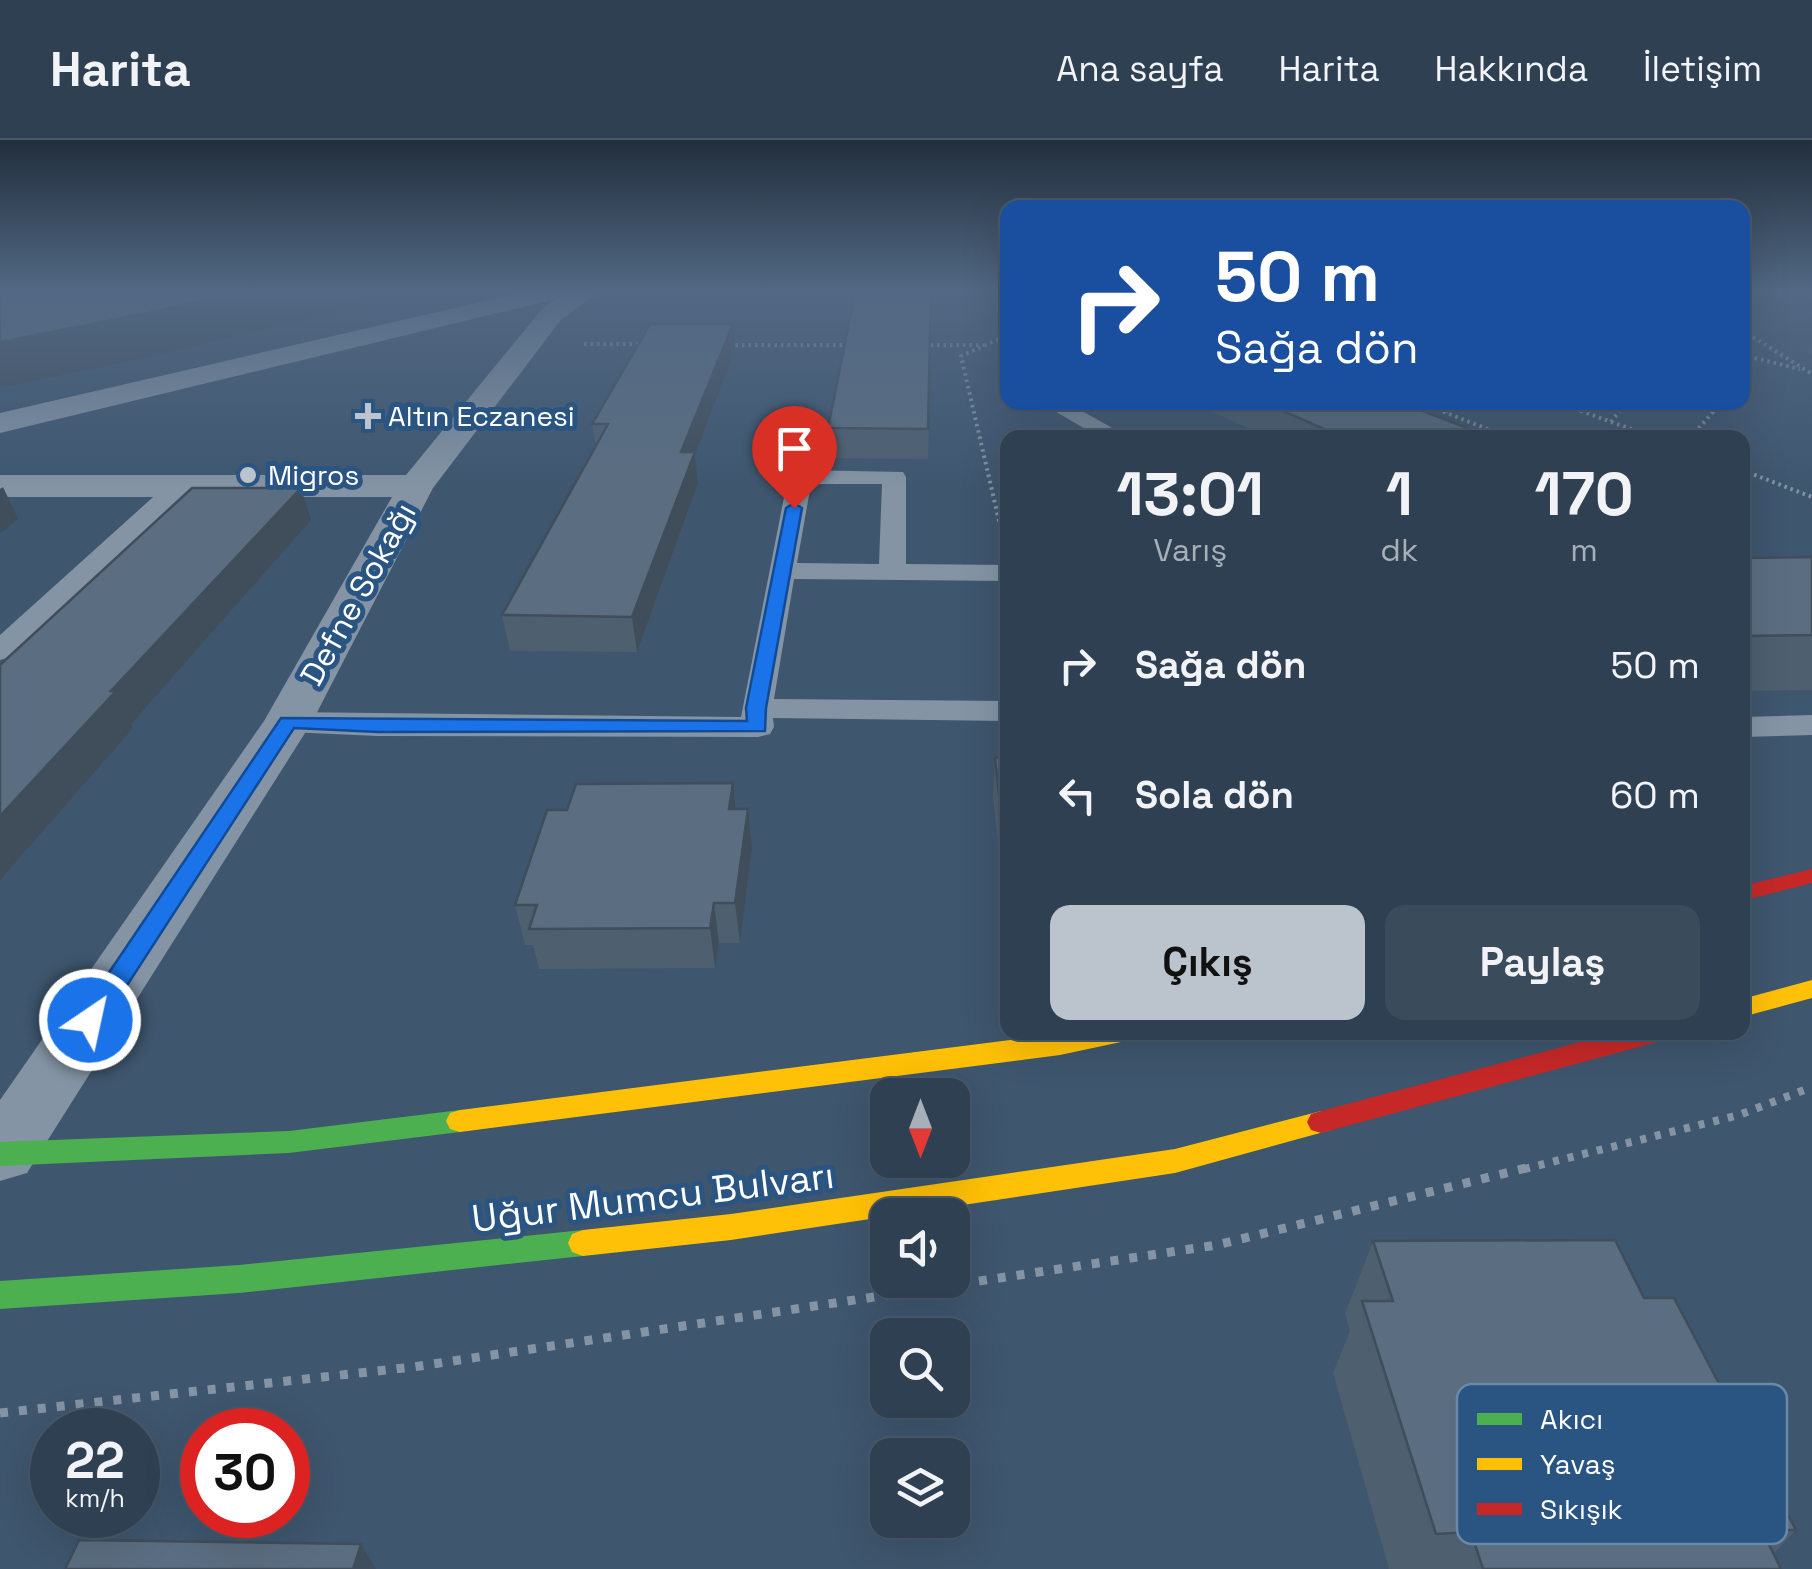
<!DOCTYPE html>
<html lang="tr">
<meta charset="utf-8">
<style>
body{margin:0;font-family:"Space Grotesk",sans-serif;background:#3a4b5c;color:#f1f3f6;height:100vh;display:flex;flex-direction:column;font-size:38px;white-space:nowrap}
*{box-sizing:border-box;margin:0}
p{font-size:32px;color:#a7afb8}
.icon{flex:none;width:55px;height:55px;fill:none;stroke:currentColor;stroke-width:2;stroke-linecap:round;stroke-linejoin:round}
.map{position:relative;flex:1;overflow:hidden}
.sheet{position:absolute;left:1000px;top:290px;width:750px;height:610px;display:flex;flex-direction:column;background:#2e4052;border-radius:20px;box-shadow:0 10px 40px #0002,0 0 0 2px #495969}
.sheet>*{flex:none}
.hud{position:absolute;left:1000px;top:60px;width:750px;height:210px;border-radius:20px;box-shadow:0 10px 40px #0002,0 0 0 2px #495969;background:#1a4fa0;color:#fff;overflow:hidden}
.needle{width:65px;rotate:180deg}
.buttons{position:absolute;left:870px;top:938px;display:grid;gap:20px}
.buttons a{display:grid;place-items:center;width:100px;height:100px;border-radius:20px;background:#2e4052;box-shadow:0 10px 40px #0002,0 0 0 2px #495969;font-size:50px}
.speed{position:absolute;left:30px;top:1268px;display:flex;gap:20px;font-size:50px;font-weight:700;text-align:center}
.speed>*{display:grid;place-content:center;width:130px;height:130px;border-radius:50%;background:#2e4052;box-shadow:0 10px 40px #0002,0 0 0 2px #495969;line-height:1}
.speed small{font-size:25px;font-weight:400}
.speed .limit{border:15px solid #d22;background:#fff;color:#111}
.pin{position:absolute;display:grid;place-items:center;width:85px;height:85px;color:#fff;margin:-102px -42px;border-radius:50% 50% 50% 0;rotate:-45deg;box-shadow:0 0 10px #0007}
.pin .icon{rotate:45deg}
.me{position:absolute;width:110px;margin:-55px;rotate:34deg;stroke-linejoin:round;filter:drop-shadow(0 0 8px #0008)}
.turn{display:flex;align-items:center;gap:35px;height:210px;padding:0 50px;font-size:45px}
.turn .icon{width:130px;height:130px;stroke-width:2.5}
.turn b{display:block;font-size:70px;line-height:85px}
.eta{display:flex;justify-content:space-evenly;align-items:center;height:170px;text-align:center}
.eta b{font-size:60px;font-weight:600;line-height:70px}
.primary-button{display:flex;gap:20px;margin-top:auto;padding:20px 50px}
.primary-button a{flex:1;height:115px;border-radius:20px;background:#bbc4cc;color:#111;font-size:40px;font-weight:600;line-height:115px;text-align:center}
.primary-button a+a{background:#3a4b5c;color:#f1f3f6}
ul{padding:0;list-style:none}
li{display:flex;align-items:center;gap:30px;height:130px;padding:0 50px}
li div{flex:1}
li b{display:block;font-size:38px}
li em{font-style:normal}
header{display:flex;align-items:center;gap:60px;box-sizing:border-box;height:140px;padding:0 50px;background:#2e4052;border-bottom:2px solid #495969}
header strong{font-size:48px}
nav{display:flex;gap:55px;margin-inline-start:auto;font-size:35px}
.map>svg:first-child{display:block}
</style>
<header>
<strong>Harita</strong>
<nav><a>Ana sayfa</a><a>Harita</a><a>Hakkında</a><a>İletişim</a></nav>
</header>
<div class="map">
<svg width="1812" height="1429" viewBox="0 0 1812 1429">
<rect width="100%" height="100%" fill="#3e566e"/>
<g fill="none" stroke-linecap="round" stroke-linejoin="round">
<g stroke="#8494a4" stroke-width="4" stroke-dasharray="2.5 4" stroke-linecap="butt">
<polyline points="1742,190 1812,234"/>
<polyline points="584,204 647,204"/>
<polyline points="729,205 852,205"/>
<polyline points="924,205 984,205"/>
<polyline points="1742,215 1800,229"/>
<polyline points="1419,262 1510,298"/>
<polyline points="1556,262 1656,298"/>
<polyline points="1445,271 1473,262"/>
<polyline points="1611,282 1626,262"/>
<polyline points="1690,298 1713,272 1700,262"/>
<polyline points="1742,330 1812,357"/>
<polyline points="1002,394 961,216 1008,195"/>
</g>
<polyline stroke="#8494a4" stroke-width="8" stroke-dasharray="6 9" stroke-linecap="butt" points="1524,1029 1739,975 1812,947"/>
<polyline stroke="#8494a4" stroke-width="9" stroke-dasharray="8 11" stroke-linecap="butt" points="0,1273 413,1227 1217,1105 1534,1026"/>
<g fill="#8494a4" fill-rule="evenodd">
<polygon points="1039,262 1066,262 1130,298 1101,298"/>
<path d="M 800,330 L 903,332 L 906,337 L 906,424 L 1008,425 L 1008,441 L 794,439 L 774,559 L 1008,561 L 1008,581 L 773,578 L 774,587 L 770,594 L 758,597 L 378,596 L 288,592 L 276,589 L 272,582 L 276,575 L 288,572 L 741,577 L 788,337 ZM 811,344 L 882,344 L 879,424 L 797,423 Z"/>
<polygon points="181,338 193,345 190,350 11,517 0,520 0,495 172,340"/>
<polygon points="1812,575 1812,595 1742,597 1742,577"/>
</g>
<polygon fill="#8494a4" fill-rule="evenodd" points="537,149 602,149 560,181 433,348 312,582 27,1033 0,1041 0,960 264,581 392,357 0,357 0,335 406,335 542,169 556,159 0,293 0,273"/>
<g fill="#4caf50" fill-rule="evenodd">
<polygon points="460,970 470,973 474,981 470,989 460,992 289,1013 0,1026 0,1002 289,991"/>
<polygon points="583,1090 594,1094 598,1103 594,1112 583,1116 239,1153 0,1169 0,1141 239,1125"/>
</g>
<g fill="#ffc107" fill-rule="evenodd">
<polygon points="1812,840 1812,858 1742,877 1742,859"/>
<polygon points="1073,892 1134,892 1130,899 1121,902 1060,915 460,992 450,989 446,981 450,973 460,970"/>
<polygon points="1321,971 1331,974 1335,982 1331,990 1175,1033 731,1100 583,1116 572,1112 568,1103 572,1094 583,1090 731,1074 1175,1009"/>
</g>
<g fill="#c62828" fill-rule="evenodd">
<polygon points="1812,729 1812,743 1742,761 1742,746"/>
<polygon points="1618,892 1670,892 1666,899 1657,902 1321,993 1311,990 1307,982 1311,974 1321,971"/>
</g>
</g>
<g fill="#4e5f6f">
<polygon points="932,149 928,319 829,318 828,288"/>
<polygon points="1812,200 1812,215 1807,212"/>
<polygon points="735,210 695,315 698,343 637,512 510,511 502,475 596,306 592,284"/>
<polygon points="1205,262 1400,262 1493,298 1270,298 1204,268"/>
<polygon points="1812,417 1812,550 1742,551 1742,418"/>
<polygon points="1008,617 1008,742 1002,742 993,656 995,618"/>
<polygon points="733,643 736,669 748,669 752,708 740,803 719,803 715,828 539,829 533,805 525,805 515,765 567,670"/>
<polygon points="1373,1101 1644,1158 1796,1390 1773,1414 1781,1429 1389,1429 1333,1233 1350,1191 1345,1174"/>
</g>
<g fill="#404d5a">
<polygon points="258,149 356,149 360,166 167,213 0,248 0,202"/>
<polygon points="733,184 735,210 695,315 698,343 637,512 632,477 681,312"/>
<polygon points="3,347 18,379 0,393 0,349"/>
<polygon points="301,348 311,380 131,584 133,588 0,740 0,676 111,551"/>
<polygon points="733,643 737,682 729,669"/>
<polygon points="748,669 752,708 740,803 735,763"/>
<polygon points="714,763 719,803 715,828 710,788"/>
<polygon points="361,1404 376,1429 353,1429"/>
</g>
<g fill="#5b6e81" stroke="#404d5a" stroke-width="2.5">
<polygon points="0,149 258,149 153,172 0,202"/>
<polygon points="856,149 931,149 928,289 828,288"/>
<polygon points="650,184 733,184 681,312 695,312 632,477 502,475 608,284 592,284"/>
<polygon points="1262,262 1400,262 1493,298 1345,298"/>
<polygon points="192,348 301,348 111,551 116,551 0,676 0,525"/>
<polygon points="1812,417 1812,495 1742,496 1742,418"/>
<polygon points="1008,617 1008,702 1004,702 995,618"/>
<polygon points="733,643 729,669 748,669 735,763 714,763 710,788 529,789 537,765 515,765 547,670 567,670 576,644"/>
<polygon points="1615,1100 1644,1158 1674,1158 1796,1390 1762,1390 1781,1429 1483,1429 1471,1392 1436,1394 1362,1161 1393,1161 1373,1101"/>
<polygon points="79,1400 361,1404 353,1429 65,1429"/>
</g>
<linearGradient id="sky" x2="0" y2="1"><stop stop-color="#222f3c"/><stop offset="0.43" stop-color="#526884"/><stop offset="1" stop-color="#526884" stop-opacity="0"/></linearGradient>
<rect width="1812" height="349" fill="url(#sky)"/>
<polygon fill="#1a73e8" stroke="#114b97" stroke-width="2.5" points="794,363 802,368 766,568 765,591 378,592 294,588 100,887 81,887 77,880 81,874 281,578 747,581 746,568 786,368"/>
<g fill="#bbc4cc" stroke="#2a5582" stroke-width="4">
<path d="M363 261h10v10h10v10h-10v10h-10v-10h-10v-10h10z"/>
<circle cx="248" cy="335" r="10"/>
</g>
<g text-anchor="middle" stroke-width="10" stroke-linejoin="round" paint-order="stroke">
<g font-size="28" fill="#fff" stroke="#2a5582" text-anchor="start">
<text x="388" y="286">Altın Eczanesi</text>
<text x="268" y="345">Migros</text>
</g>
<g font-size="32" fill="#fff" stroke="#2a5582">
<text transform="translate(358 454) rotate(-61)" y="11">Defne Sokağı</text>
</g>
<g font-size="38" fill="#fff" stroke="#2a5582">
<text transform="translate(653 1057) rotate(-7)" y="13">Uğur Mumcu Bulvarı</text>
</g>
</g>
<rect x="1457" y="1244" width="330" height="160" rx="15" fill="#2a5582" stroke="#6a88a8" stroke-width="2.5"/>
<rect x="1477" y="1273" width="45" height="12" fill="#4caf50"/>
<rect x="1477" y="1318" width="45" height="12" fill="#ffc107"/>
<rect x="1477" y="1363" width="45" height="12" fill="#c62828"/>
<g font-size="28" fill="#fff">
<text x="1540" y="1289">Akıcı</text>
<text x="1540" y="1334">Yavaş</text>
<text x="1540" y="1379">Sıkışık</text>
</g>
</svg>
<div class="buttons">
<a><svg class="needle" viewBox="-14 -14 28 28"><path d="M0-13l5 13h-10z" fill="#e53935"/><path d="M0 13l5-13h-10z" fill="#a7afb8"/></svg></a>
<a><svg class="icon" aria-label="sound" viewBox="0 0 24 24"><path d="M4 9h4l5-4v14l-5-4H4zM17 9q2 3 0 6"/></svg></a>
<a><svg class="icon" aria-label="search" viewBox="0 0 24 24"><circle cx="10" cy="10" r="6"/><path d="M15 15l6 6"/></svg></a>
<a><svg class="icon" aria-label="layers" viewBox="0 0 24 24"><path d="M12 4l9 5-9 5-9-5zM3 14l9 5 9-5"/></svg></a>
</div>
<div class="speed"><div>22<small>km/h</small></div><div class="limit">30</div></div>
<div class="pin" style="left:794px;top:368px;background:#d93025"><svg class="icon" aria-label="arrive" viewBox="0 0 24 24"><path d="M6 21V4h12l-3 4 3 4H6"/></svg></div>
<svg class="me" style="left:90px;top:880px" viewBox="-20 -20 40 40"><circle r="17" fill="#1a73e8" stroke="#fff" stroke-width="3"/><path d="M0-11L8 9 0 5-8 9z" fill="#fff"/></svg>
<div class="hud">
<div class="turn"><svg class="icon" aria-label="right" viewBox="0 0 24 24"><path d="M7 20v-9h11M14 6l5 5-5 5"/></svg><div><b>50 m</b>Sağa dön</div></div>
</div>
<section class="sheet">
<div class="eta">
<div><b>13:01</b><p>Varış</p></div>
<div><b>1</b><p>dk</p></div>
<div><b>170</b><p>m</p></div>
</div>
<ul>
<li><svg class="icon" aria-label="right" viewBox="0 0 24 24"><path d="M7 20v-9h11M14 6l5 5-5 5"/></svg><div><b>Sağa dön</b></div><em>50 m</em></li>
<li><svg class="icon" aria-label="left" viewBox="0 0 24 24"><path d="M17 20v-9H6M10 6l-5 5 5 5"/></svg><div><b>Sola dön</b></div><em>60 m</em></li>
</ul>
<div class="primary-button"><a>Çıkış</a><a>Paylaş</a></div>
</section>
</div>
